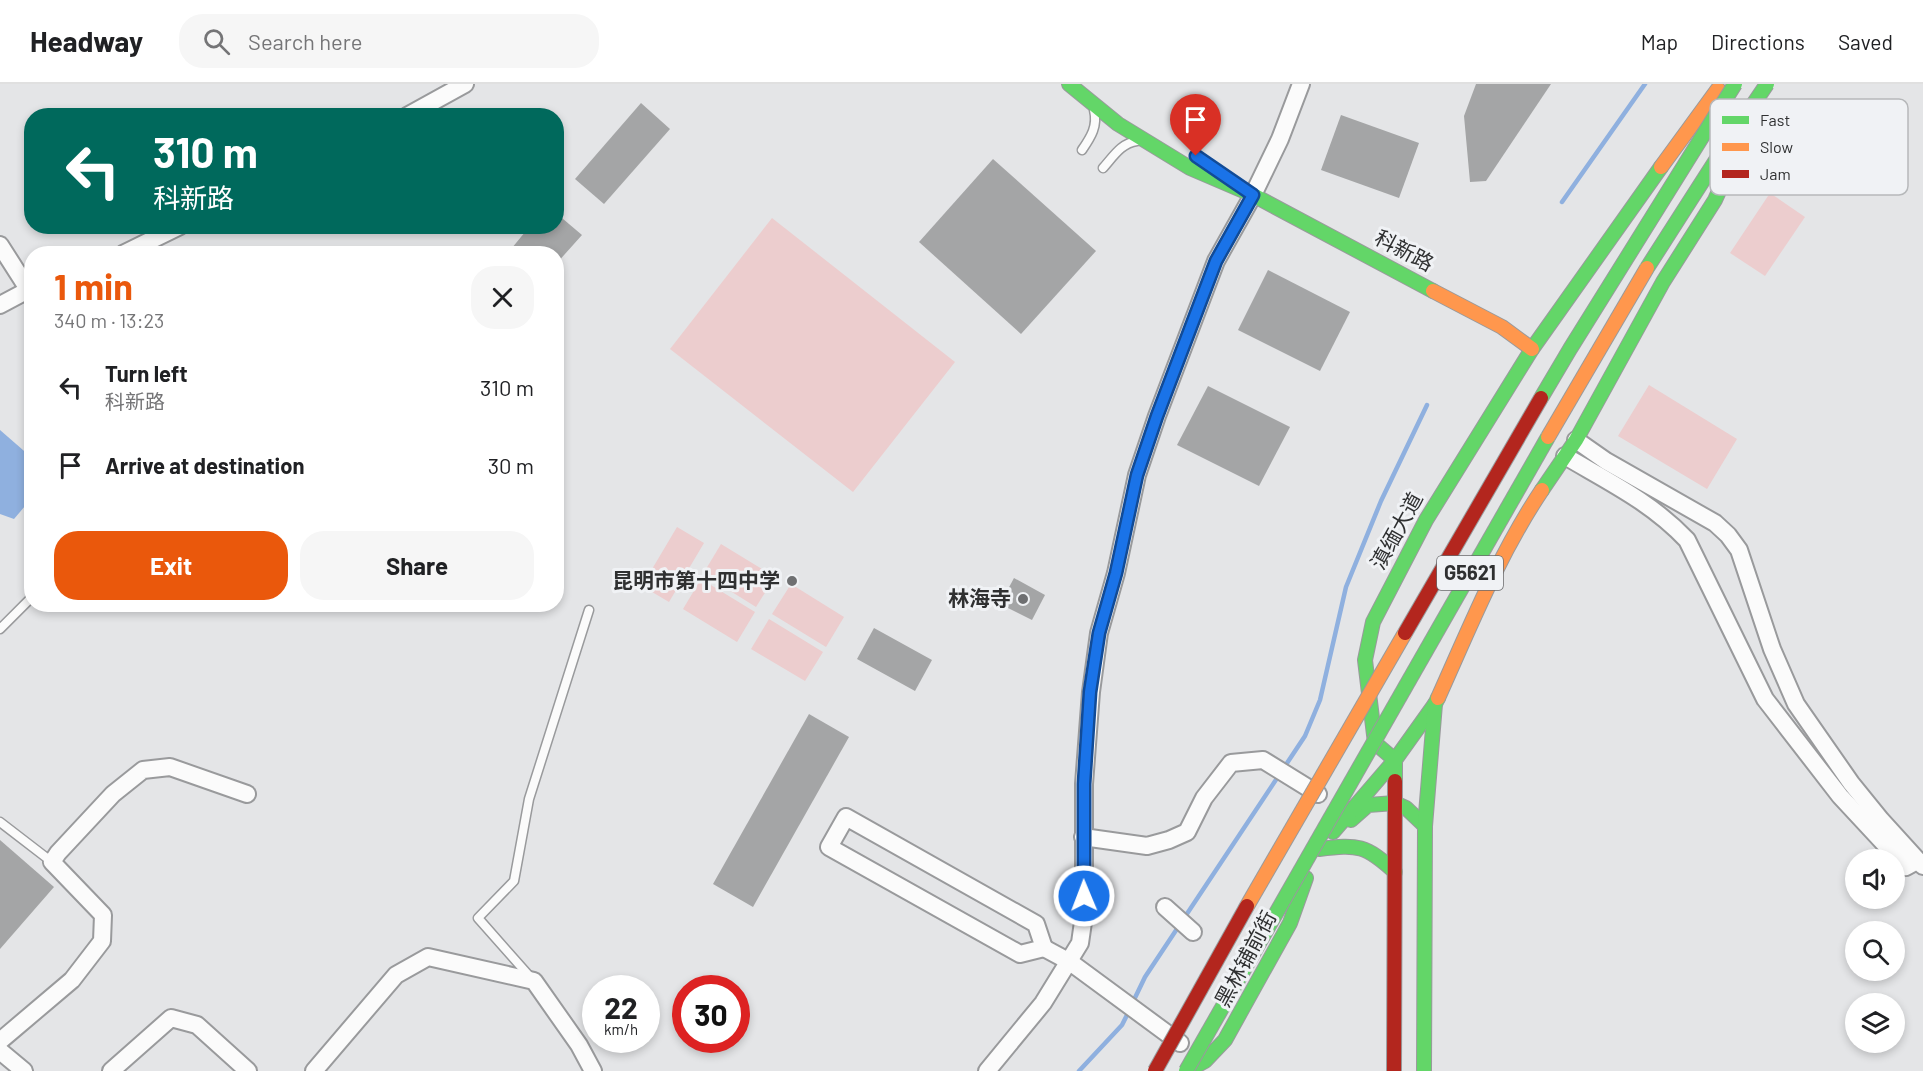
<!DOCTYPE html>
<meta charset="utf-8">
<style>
body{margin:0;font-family:Barlow,"Noto Sans SC",sans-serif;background:#f6f6f6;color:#202124;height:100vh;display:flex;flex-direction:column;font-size:22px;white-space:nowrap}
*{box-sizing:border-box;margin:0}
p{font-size:20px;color:#757577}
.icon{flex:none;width:33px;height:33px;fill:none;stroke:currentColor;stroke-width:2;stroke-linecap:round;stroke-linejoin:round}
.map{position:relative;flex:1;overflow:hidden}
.side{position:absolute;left:24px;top:162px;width:540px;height:366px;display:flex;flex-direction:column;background:#fff;border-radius:24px;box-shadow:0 3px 9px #0003}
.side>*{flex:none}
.guide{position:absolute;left:24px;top:24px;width:540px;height:126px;border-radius:24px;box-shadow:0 3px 9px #0003;background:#00695c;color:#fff;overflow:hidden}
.buttons{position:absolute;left:1845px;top:765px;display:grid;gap:12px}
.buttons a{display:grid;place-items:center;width:60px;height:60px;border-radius:50%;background:#fff;box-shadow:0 3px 9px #0003;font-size:30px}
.speed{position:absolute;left:582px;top:891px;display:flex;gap:12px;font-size:30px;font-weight:700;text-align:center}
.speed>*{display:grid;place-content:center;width:78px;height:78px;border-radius:50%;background:#fff;box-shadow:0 3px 9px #0003;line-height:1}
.speed small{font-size:15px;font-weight:400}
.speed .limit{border:9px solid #d22;background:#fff;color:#111}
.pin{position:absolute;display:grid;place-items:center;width:51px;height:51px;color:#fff;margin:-62px -26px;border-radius:50% 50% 50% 0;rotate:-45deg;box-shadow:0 0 6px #0007}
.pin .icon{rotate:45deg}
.me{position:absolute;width:66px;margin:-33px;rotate:359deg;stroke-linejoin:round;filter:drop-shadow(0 0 4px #0008)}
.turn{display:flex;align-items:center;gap:21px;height:126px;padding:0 30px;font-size:27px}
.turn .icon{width:78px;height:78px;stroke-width:2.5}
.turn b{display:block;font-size:42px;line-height:51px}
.round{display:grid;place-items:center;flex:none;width:63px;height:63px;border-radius:24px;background:#f6f6f6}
.overview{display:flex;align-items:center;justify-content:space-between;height:102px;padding:0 30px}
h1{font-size:36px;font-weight:700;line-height:45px;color:#ea580c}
.cta{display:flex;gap:12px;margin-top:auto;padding:12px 30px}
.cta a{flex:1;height:69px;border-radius:24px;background:#ea580c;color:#fff;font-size:24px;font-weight:700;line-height:69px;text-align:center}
.cta a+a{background:#f6f6f6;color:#202124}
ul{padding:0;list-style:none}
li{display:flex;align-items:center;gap:18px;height:78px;padding:0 30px}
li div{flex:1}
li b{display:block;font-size:22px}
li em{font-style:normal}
header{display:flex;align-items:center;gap:36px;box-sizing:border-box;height:84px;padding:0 30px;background:#fff;border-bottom:2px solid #e0e0e0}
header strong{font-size:28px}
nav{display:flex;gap:33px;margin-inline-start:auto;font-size:21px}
.search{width:420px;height:54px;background:#f6f6f6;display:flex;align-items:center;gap:15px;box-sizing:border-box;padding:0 21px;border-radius:24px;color:#757577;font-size:22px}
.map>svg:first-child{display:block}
</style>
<header>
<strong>Headway</strong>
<div class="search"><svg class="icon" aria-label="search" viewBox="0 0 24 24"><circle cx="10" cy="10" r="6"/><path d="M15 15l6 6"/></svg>Search here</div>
<nav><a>Map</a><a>Directions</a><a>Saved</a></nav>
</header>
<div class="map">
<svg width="1923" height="987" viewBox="0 0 1923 987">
<rect width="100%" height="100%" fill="#e4e5e7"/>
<g fill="#eccdce">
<polygon points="1770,109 1805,133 1765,192 1730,169"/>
<polygon points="772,134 955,278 853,408 670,265"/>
<polygon points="1649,301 1737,355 1707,405 1618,352"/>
<polygon points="677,443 704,459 669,518 642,502"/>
<polygon points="721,460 775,493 756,523 703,490"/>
<polygon points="701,495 755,528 737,558 683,525"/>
<polygon points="791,500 844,533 826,563 772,530"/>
<polygon points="769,535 823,568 805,597 751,565"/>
</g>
<polygon fill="#8fb0df" points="0,346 31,373 31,415 14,435 0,430"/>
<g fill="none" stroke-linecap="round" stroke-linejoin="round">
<g stroke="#8fb0df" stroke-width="4.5">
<polyline points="1562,118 1645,0"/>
<polyline points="1132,920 1145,893 1305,652 1320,616 1346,503 1381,417 1427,321"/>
<polyline points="1079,987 1122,941 1129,927"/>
</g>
</g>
<g fill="#a4a5a6">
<polygon points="1476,0 1551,0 1486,97 1470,98 1464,32"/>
<polygon points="641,19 670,45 604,120 575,95"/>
<polygon points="1341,31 1419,59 1399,114 1321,86"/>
<polygon points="993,75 1096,167 1021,250 919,158"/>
<polygon points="556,129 582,151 556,180 556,170 507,170 530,142 556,142"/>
<polygon points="1268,186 1350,228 1320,287 1238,246"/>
<polygon points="1208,302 1290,343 1259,402 1177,361"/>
<polygon points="1014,494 1045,511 1032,536 1000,520"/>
<polygon points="874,544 932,576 915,607 857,575"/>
<polygon points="809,630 849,653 753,823 713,800"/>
<polygon points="0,756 54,803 0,865"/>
</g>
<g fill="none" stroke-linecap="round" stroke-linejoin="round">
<g stroke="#999a9c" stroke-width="11">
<g id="lane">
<path d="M 1082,66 C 1091,53 1098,42 1094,26"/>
<path d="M 1103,84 C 1113,73 1121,59 1137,57"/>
<polyline points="0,545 32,513"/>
<polyline points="0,738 52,778"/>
<polyline points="531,894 478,834 514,797 529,715 589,526"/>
</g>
</g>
<g stroke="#999a9c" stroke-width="20">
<g id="street">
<polyline points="407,32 465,0"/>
<polyline points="0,161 28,205"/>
<polyline points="123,170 180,142"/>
<polyline points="0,221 32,204"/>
<polyline points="1576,356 1606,377 1715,439 1728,451 1739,466 1772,565 1796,620 1851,699 1881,736 1923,782"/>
<path d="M 1565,372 C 1609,398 1651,418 1687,456 L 1765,615 L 1840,712 L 1906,783 L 1917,777"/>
<polygon points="846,733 1036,840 1044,864 1020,870 829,763"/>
<polyline points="1083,753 1147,762 1169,756 1187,748 1204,714 1231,679 1263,676 1318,710"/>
<polyline points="1165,823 1193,848"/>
<polyline points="1044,864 1070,878 1180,959"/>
<polyline points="0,957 72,896 102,857 103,831 52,778 58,769 113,710 143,686 170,683 247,710"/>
<polyline points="0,967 24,987"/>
<polyline points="111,987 171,934 197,941 248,987"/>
<polyline points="314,987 396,891 428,873 534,897 579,961 593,987"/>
<polyline points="987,987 1043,919 1080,859 1084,831 1084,700 1091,608 1099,549 1116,489 1137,391 1157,332 1216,177 1253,111 1280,55 1301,0"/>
</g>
</g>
<g stroke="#999a9c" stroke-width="16">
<g id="fast">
<polyline points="1069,0 1118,40 1190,84 1253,111 1433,207"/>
<polyline points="1542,406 1576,356 1663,198 1715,116 1746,47"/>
<polyline points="1395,697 1395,676 1375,659 1365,576 1373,538 1426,436 1532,265 1661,83"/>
<polyline points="1351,736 1368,721 1395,719 1406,724 1425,742"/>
<polyline points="1333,748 1395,676 1435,620"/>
<path d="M 1319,765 C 1358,760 1366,761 1395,788"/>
<polyline points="1190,985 1205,977 1225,956 1290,839 1306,794"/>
<polyline points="1424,987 1425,742 1435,620 1438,614"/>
</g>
</g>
<g stroke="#999a9c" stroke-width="16">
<g id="slow">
<polyline points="1661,83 1718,5"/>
<polyline points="1433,207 1502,243 1532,265"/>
<path d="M 1438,614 C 1470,543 1499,470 1542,406"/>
</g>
</g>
<g stroke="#999a9c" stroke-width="16">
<polyline id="jam" points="1394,987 1395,697"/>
</g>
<use href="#lane" stroke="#fbfbfb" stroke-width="8"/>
<use href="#street" stroke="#fbfbfb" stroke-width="16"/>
<use href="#fast" stroke="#63d668" stroke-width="14"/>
<use href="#slow" stroke="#ff974d" stroke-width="14"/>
<use href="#jam" stroke="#b3261e" stroke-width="14"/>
<g stroke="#999a9c" stroke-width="16" stroke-linecap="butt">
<g id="fast-bridge">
<polyline points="1647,184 1727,59 1767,0"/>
<polyline points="1541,314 1570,265 1735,0"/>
<polyline points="1186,987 1548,353"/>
</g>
</g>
<g stroke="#999a9c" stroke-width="16" stroke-linecap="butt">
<g id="slow-bridge">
<polyline points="1548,353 1647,184"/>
<polyline points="1247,822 1405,549"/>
</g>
</g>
<g stroke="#999a9c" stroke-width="16" stroke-linecap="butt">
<g id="jam-bridge">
<polyline points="1405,549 1541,314"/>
<polyline points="1155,987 1247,822"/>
</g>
</g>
<use href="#fast-bridge" stroke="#63d668" stroke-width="14"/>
<use href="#slow-bridge" stroke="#ff974d" stroke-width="14"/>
<use href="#jam-bridge" stroke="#b3261e" stroke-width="14"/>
</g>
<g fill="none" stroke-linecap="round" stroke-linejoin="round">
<g stroke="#114b97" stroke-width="15">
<polyline id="route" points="1084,812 1084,700 1090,608 1099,549 1116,489 1137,391 1157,332 1216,177 1253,111 1196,72"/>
</g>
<use href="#route" stroke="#1a73e8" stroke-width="10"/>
</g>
<g fill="#6e6f71" stroke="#f0f2f5" stroke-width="2">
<circle cx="792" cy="497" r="6"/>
<circle cx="1023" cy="515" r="6"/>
</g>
<g text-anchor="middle" stroke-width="6" stroke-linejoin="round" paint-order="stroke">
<rect fill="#f0f2f5" stroke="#696a6c" stroke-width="1.5" x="1437" y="472" width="66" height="34" rx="4.5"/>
<g font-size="20" font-weight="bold" fill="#2f3031">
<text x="1470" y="496">G5621</text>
</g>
<g font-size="21" fill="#2f3031" stroke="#f0f2f5">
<text transform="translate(1404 167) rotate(28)" y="7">科新路</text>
<text transform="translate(1397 447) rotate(-61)" y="7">滇缅大道</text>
<text transform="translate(1246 875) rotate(-62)" y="7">黑林铺前街</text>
</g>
<g font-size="21" font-weight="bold" fill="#2f3031" stroke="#f0f2f5" text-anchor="end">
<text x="780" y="504">昆明市第十四中学</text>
<text x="1011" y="522">林海寺</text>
</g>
</g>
<rect x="1710" y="15" width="198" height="96" rx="9" fill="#f0f2f5" stroke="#b6b8ba" stroke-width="1.5"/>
<rect x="1722" y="32" width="27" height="8" fill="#63d668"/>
<rect x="1722" y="59" width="27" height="8" fill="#ff974d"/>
<rect x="1722" y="86" width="27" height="8" fill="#b3261e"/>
<g font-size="16" fill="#2f3031">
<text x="1760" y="42">Fast</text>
<text x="1760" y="69">Slow</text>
<text x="1760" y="96">Jam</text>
</g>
</svg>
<div class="buttons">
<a><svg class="icon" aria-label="sound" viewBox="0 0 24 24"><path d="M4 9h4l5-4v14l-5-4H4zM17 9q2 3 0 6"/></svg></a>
<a><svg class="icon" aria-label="search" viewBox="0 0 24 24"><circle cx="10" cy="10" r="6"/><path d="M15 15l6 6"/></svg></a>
<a><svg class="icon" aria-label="layers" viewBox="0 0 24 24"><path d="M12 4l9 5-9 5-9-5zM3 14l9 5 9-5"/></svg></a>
</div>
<div class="speed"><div>22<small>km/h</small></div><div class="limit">30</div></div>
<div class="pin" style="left:1196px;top:72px;background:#d93025"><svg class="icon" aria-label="arrive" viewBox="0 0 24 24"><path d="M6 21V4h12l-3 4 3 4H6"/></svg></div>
<svg class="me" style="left:1084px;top:812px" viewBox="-20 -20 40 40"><circle r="17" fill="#1a73e8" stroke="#fff" stroke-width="3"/><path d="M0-11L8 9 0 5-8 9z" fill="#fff"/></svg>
<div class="guide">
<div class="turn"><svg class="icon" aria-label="left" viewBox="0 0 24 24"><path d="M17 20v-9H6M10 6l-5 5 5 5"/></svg><div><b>310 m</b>科新路</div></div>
</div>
<section class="side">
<div class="overview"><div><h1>1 min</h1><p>340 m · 13:23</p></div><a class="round"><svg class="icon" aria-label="close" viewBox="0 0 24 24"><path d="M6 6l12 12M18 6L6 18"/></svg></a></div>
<ul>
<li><svg class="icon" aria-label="left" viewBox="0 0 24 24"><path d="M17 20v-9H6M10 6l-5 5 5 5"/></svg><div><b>Turn left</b><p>科新路</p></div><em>310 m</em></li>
<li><svg class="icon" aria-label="arrive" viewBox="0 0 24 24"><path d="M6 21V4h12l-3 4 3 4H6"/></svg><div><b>Arrive at destination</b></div><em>30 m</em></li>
</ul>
<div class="cta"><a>Exit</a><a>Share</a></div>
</section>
</div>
